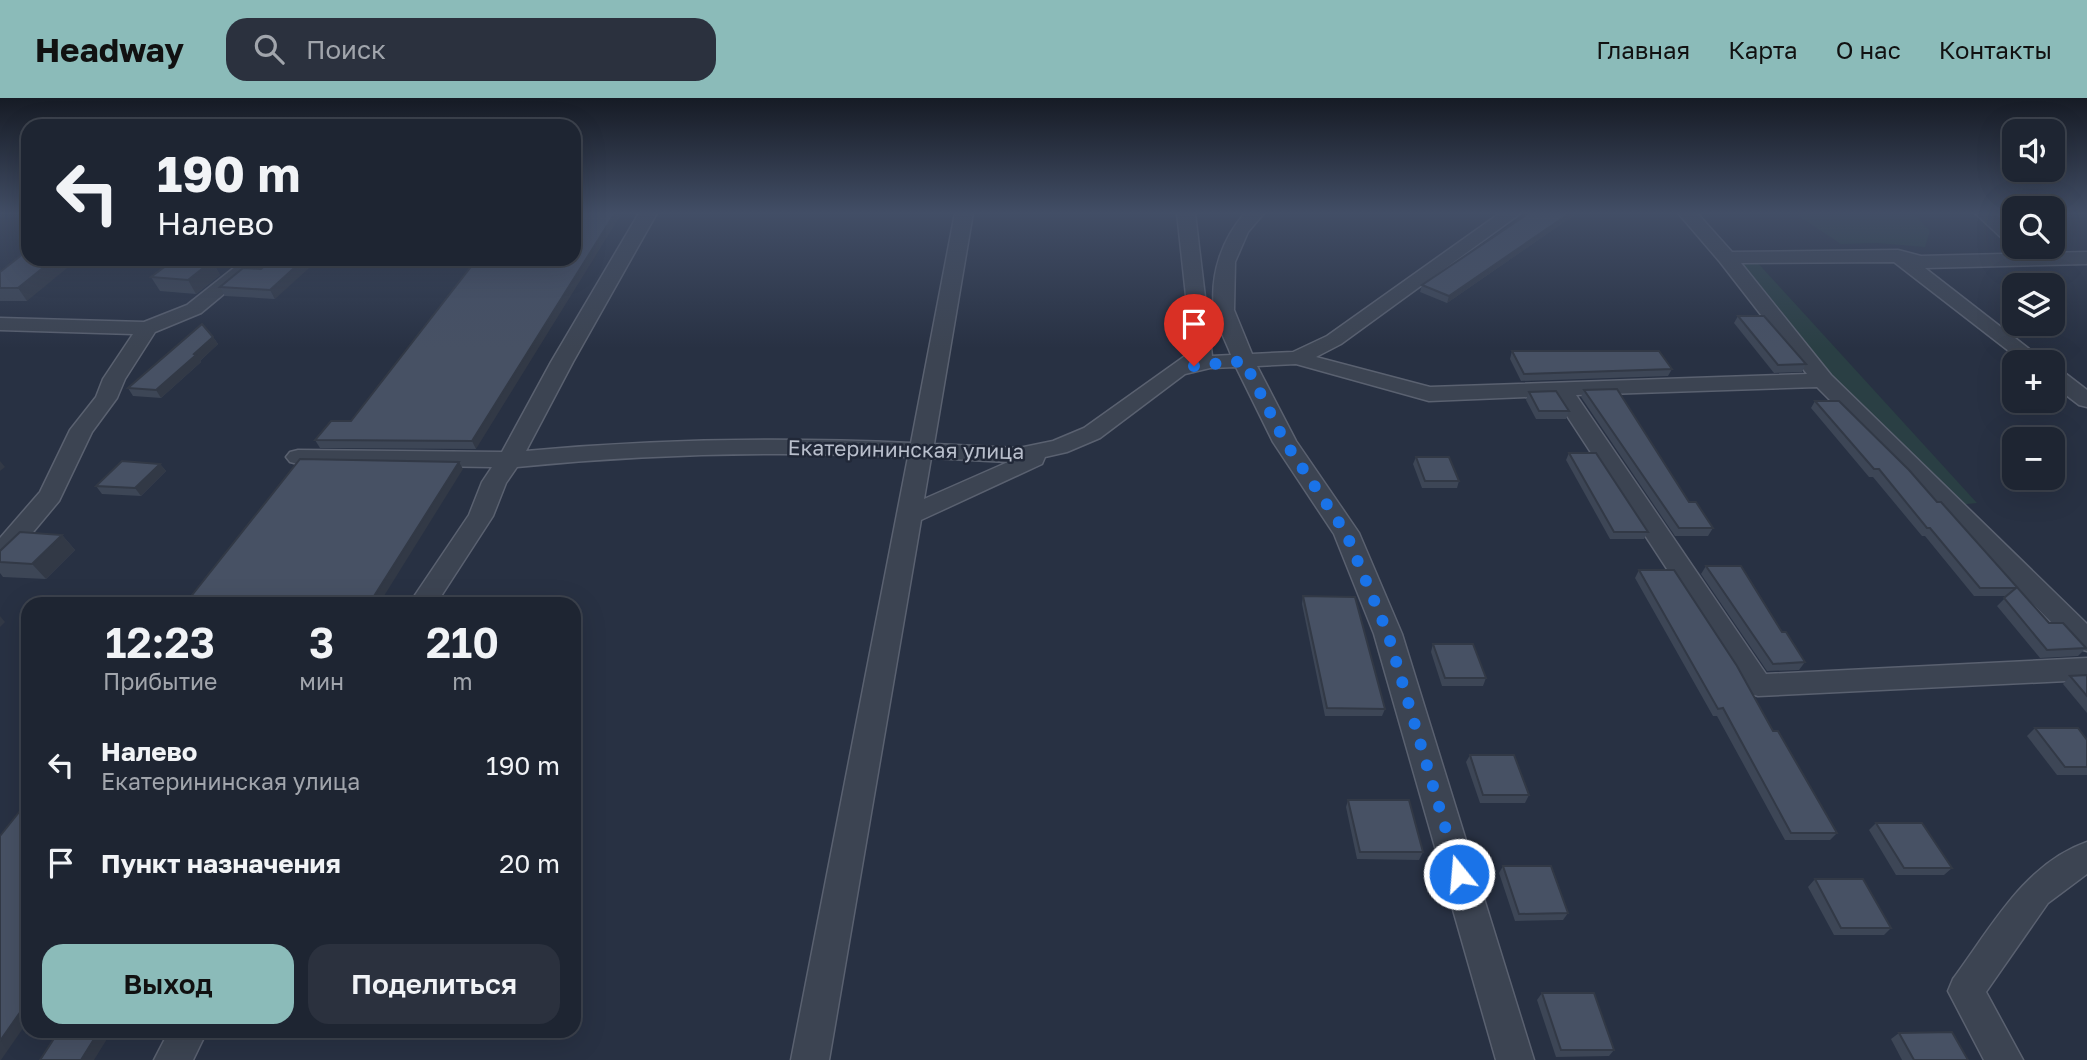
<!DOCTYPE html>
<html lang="ru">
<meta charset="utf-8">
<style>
body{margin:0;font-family:"Golos Text",sans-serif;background:#2b313e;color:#f1f3f6;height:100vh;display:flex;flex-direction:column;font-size:26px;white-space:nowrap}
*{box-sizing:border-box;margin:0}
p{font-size:23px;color:#a1a5ac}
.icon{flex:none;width:38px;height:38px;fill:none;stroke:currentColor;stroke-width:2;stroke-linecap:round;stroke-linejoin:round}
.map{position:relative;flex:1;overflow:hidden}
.side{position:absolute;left:21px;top:499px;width:560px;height:441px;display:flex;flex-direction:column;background:#1e2532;border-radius:21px;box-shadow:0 7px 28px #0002,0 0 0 2px #3c424d}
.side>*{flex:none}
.hud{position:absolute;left:21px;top:21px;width:560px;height:147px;border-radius:21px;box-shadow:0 7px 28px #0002,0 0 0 2px #3c424d;background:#1e2532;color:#f1f3f6;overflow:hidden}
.buttons{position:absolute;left:2002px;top:21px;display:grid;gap:14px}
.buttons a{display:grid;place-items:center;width:63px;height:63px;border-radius:14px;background:#1e2532;box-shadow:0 7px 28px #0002,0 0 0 2px #3c424d;font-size:35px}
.pin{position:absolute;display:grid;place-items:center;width:60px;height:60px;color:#fff;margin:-72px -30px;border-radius:50% 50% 50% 0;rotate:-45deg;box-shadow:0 0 7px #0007}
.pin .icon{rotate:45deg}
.me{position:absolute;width:77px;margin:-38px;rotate:343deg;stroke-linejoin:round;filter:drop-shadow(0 0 5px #0008)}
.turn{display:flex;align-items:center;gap:24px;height:147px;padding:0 21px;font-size:32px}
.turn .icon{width:91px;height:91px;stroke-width:2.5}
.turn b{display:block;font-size:49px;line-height:60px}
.eta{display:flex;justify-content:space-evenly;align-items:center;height:119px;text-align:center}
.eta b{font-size:42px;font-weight:600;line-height:49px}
.action{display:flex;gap:14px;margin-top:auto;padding:14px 21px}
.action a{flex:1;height:80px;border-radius:21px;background:#8bbbb9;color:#111;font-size:28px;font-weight:600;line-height:80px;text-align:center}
.action a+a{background:#2b313e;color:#f1f3f6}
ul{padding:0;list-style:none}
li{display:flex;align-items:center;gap:21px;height:98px;padding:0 21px}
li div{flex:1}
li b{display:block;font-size:26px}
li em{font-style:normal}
header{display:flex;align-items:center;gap:42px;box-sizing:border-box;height:98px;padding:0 35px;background:#8bbbb9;color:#111}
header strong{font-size:33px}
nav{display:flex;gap:38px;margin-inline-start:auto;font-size:24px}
.search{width:490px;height:63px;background:#2b313e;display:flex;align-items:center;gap:18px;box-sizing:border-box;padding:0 24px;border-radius:21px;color:#a1a5ac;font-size:26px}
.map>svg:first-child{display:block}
</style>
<header>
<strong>Headway</strong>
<div class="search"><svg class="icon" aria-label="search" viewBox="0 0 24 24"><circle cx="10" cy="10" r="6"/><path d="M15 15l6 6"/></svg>Поиск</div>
<nav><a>Главная</a><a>Карта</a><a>О нас</a><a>Контакты</a></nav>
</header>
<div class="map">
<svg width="2087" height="962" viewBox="0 0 2087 962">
<rect width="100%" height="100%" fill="#283143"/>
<g fill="#2a3f44">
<polygon points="1794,115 1913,115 1930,133 1925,149 1877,145 1841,146"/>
<polygon points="1756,163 1977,405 1957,407 1823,282 1735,164"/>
</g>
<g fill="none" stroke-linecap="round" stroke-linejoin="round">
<g stroke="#5a6170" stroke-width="3">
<g id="minor">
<path d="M 639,115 L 657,115 L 573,264 L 526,353 C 654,341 783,339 911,345 L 955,115 L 973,115 L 934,346 L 1019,350 L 1053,343 L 1084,330 L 1192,253 L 1177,115 L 1195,115 L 1212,258 L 1231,257 C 1226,243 1216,226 1214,211 C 1210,176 1222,141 1245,115 L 1264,115 L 1248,134 L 1235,164 L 1234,212 L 1252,256 L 1293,254 L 1327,238 L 1500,115 L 1521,115 L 1341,246 L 1316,259 L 1430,289 L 1807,276 L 1720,164 L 1678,115 L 1697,115 L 1732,154 L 1898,152 L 1921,158 L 2087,154 L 2087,166 L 1925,170 L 2046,264 L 2023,264 L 1894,164 L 1741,165 L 1831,277 L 2087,526 L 2087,553 L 2077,550 L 1817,289 L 1576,297 L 1766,576 L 2087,560 L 2087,582 L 1758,598 L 1748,595 L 1554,298 L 1429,303 L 1296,266 L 1257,268 L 1296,343 L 1359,435 L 1402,536 L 1534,962 L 1496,962 L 1374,536 L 1334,436 L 1273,344 L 1236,269 L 1210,270 L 1185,276 L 1100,340 L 1067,354 L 1045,359 L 1042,366 L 921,422 L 829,962 L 791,962 L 908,359 C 778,353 647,356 517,369 L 506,385 L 493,418 L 436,506 L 409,506 L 469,417 L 482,384 L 492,369 L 298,366 L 290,364 L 286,359 L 290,354 L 298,352 L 502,354 L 551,264 ZM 931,360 L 1008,364 L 924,401 Z"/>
<polygon points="1975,115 1995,115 2014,133 2014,147 2008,146"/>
<polygon points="245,161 266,161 201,215 155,234 125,281 117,300 92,334 59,403 9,463 0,466 0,440 40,394 70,332 96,299 103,281 133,236 0,232 0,220 144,224 187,207"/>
<polygon points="2053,271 2061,272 2087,292 2087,309 2079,307 2053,287"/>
<path d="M 2087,744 L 2087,776 L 2048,805 L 1986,894 L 2023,962 L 1984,962 L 1948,893 L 1953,881 C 1991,830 2024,766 2087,744 Z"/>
<polygon points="169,933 207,933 193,962 154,962"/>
</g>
</g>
<use href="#minor" fill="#3c4452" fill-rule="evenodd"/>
</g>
<g fill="#3d4656">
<polygon points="1529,115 1577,115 1447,205 1420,194 1422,187"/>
<polygon points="28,152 27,203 0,203 0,174"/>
<polygon points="477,161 476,351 320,350 315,342 351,323"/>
<polygon points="212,163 220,177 196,196 160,193 151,179"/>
<polygon points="261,171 275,201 225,198 220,189"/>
<polygon points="1738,218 1806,266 1802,274 1774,275 1734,225"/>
<polygon points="213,239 218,246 200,263 201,264 161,300 133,298 128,290"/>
<polygon points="1512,253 1672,271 1668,278 1521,283 1510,261"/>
<polygon points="1584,292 1713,430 1708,438 1675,438 1581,299"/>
<polygon points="1529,294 1569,313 1566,321 1536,321 1526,302"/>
<polygon points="1815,303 1937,404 2049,525 2086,550 2078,558 2040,560 1997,508 2007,498 1974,498 1925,438 1922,438 1873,379 1869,379 1811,310"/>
<polygon points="1569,355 1648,434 1644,441 1610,441 1566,362"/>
<polygon points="1416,359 1459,383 1457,390 1422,390 1413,366"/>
<polygon points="160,366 166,373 141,398 102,396 96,388"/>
<polygon points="62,437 75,452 46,481 3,479 0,475 0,453"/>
<polygon points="1706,468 1782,534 1805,564 1799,572 1767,573 1701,476"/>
<polygon points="1639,472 1773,633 1837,735 1830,742 1785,742 1717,618 1713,618 1635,480"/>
<polygon points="1303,498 1385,611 1382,618 1325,618 1302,506"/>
<polygon points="1433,546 1486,580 1483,588 1442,588 1431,554"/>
<polygon points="2087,577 2087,615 2063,586 2070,578"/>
<polygon points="2035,630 2087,642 2087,677 2057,677 2027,638"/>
<polygon points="1470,657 1529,697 1525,705 1480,705 1466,664"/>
<polygon points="1348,702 1423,754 1419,762 1357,761 1346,709"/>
<polygon points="1876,725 1952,770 1944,777 1896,777 1869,732"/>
<polygon points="1503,768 1568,815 1563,822 1515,823 1499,775"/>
<polygon points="1815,781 1891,830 1884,837 1834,837 1808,789"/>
<polygon points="1542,895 1614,952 1609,958 1556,959 1537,902"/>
<polygon points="1899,935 1968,962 1902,962 1891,941"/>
</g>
<g fill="#323946">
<polygon points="615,115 622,115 476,351 472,343"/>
<polygon points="1570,115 1577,115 1447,205 1449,198"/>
<polygon points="54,161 78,161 27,203 18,190"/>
<polygon points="304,161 319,161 275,201 270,192"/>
<polygon points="212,163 220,177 196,196 188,182"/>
<polygon points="213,239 218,246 200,263 201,264 161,300 156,292"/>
<polygon points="0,363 5,369 0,373"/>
<polygon points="459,364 463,371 379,506 369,506"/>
<polygon points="160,366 166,373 141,398 135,390"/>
<polygon points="62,437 75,452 46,481 32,466"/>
<polygon points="0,518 5,524 0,529"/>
<polygon points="28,903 28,923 1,962 0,962 0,943"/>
<polygon points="99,933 112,933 94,962 81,962"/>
</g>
<g fill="#475164" stroke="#323946" stroke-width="2">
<polygon points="574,115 615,115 472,343 315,342 331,323 351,323 477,161 574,161"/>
<polygon points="1529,115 1570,115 1449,198 1422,187"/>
<polygon points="28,152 28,161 54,161 18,190 0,190 0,174"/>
<polygon points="175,161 179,161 212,163 188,182 151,179"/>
<polygon points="272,161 304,161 270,192 220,189 243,170 261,171"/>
<polygon points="1738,218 1764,218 1806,266 1778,267"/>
<polygon points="202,226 213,239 194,256 196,257 156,292 128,290"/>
<polygon points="1512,253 1659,253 1672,271 1524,276"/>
<polygon points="1617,291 1689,404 1696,404 1713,430 1679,430 1584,292"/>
<polygon points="1556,293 1569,313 1539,313 1529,294"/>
<polygon points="1815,303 1839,303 1909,372 1937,404 1941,404 2049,525 2063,525 2086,550 2047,552 2004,500 2016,490 1980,490 1930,430 1927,430 1879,371 1874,371"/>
<polygon points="1569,355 1596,355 1648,434 1614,434"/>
<polygon points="1416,359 1449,359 1459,383 1425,383"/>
<polygon points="300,361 459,364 369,506 185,506"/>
<polygon points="122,363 160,366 135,390 96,388"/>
<polygon points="20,434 62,437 32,466 0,464 0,453"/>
<polygon points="1706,468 1741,468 1782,534 1786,534 1805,564 1773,566"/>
<polygon points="1639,472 1674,472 1737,568 1773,633 1778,633 1837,735 1791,735 1723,610 1718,611"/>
<polygon points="1303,498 1355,499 1385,611 1327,610"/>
<polygon points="1433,546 1473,546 1486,580 1445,580"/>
<polygon points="2087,577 2087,598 2070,578"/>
<polygon points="2035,630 2078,630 2087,642 2087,669 2065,669"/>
<polygon points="1470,657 1514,657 1529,697 1483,697"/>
<polygon points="1348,702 1409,702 1423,754 1360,754"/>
<polygon points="28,703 28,903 0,943 0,738"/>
<polygon points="1876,725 1922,725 1952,770 1904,770"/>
<polygon points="1503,768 1551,768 1568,815 1519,816"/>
<polygon points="1815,781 1863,781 1891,830 1841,830"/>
<polygon points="1542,895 1594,895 1614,952 1561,952"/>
<polygon points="59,933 99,933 81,962 40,962"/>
<polygon points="1952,934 1968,962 1914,962 1899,935"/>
</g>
<linearGradient id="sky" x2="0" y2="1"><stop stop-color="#161b25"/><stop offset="0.46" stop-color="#424e66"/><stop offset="1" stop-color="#424e66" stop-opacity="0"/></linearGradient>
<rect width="2087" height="250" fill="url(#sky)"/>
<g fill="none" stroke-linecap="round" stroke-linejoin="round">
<polyline stroke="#1a73e8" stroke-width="12" stroke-dasharray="0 21.6" points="1194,268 1244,263 1285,344 1346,435 1388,536 1459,776"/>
</g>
<g text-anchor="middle" stroke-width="5" stroke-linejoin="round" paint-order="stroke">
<g font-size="21" fill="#b9bfcc" stroke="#212838">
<text transform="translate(906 352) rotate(1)" y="7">Екатерининская улица</text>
</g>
</g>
</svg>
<div class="buttons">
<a><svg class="icon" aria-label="sound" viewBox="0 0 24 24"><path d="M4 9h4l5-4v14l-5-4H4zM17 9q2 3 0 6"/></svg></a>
<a><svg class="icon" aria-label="search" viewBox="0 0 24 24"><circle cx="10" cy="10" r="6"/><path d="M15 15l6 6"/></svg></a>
<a><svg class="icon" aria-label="layers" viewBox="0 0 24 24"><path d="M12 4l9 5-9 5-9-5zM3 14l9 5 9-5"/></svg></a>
<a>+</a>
<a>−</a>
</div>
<div class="pin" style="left:1194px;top:268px;background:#d93025"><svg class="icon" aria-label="arrive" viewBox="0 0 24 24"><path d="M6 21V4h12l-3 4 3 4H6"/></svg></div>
<svg class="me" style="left:1459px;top:776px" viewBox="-20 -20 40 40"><circle r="17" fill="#1a73e8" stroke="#fff" stroke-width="3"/><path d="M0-11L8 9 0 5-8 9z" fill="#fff"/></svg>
<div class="hud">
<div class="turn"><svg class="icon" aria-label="left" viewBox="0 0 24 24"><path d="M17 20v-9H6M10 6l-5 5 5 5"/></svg><div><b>190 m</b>Налево</div></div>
</div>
<section class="side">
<div class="eta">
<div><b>12:23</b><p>Прибытие</p></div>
<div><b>3</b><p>мин</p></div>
<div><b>210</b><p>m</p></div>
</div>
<ul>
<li><svg class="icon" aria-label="left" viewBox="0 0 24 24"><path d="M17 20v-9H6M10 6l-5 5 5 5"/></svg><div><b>Налево</b><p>Екатерининская улица</p></div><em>190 m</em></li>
<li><svg class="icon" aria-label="arrive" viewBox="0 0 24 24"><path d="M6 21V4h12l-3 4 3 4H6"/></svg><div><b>Пункт назначения</b></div><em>20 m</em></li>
</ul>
<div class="action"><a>Выход</a><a>Поделиться</a></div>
</section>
</div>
